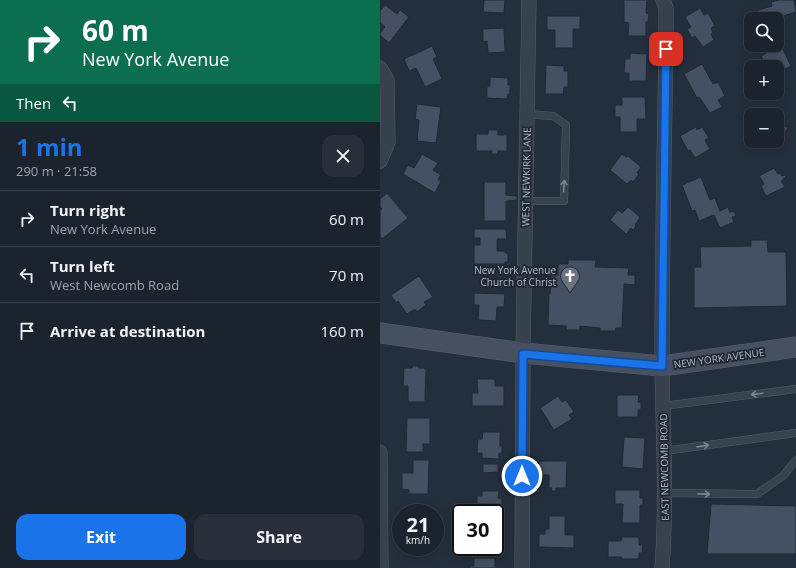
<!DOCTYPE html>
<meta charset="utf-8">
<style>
body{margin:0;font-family:"Open Sans",sans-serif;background:#282f3a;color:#f1f3f6;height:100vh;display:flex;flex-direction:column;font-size:15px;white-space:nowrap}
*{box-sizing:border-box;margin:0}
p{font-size:13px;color:#a0a4aa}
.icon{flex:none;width:22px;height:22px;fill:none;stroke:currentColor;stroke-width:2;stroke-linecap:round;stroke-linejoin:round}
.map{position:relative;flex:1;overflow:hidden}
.drawer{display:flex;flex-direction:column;background:#1b232e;width:380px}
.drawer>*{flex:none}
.guide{background:#0b6e4f;color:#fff;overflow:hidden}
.controls{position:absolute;left:364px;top:12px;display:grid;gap:8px}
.controls a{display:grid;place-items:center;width:40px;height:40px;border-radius:8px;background:#1b232e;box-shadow:0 2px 10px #0003,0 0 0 1px #39404a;font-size:20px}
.speed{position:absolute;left:12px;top:504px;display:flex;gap:8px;font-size:20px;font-weight:700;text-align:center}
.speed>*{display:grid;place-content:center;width:52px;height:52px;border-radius:50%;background:#1b232e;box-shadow:0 2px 10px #0003,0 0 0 1px #39404a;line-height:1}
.speed small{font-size:10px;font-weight:400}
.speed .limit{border:2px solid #111;border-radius:6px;background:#fff;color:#111}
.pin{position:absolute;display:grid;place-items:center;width:34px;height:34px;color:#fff;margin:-17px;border-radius:8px;box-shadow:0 2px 6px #0006}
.me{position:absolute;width:44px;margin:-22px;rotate:0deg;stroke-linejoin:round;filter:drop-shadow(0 0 3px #0008)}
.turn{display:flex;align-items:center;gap:14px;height:84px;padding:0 16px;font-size:18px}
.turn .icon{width:52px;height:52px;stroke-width:2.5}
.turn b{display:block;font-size:28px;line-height:34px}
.then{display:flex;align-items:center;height:38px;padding:0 16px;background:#0003;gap:8px;font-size:15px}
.round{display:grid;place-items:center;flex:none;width:42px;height:42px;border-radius:12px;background:#282f3a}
.head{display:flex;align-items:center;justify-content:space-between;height:68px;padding:0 16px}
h1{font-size:24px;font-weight:700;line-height:30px;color:#1a73e8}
.action{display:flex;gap:8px;margin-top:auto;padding:8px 16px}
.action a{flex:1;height:46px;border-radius:12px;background:#1a73e8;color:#fff;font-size:16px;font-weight:700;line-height:46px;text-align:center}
.action a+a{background:#282f3a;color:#f1f3f6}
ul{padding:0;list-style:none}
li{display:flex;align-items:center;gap:12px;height:56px;padding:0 16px;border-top:1px solid #39404a}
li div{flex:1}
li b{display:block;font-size:15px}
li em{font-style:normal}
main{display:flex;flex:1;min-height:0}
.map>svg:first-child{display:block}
</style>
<main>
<section class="drawer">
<div class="guide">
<div class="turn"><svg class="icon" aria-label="right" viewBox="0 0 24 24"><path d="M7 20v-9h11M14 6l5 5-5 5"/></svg><div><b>60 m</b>New York Avenue</div></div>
<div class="then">Then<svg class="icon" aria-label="left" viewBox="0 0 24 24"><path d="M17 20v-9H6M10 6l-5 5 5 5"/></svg></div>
</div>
<div class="head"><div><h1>1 min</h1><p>290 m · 21:58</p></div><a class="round"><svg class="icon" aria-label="close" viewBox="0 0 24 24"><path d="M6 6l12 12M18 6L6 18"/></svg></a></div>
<ul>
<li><svg class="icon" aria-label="right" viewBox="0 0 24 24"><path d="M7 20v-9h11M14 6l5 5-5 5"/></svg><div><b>Turn right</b><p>New York Avenue</p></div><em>60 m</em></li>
<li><svg class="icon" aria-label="left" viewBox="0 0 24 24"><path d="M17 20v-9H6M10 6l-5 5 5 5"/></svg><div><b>Turn left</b><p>West Newcomb Road</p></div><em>70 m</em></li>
<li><svg class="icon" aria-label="arrive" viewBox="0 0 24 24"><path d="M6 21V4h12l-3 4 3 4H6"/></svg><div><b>Arrive at destination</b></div><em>160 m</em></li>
</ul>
<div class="action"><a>Exit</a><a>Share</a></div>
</section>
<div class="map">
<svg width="416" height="568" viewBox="0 0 416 568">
<rect width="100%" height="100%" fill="#242f3e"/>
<g fill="#455162" stroke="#1f2835">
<polygon points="104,0 125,0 124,13 103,12"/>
<polygon points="244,0 267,0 266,13 269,14 268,22 266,22 266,36 248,36 249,23 244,22"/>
<polygon points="399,0 414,0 416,12 394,19 381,19 378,10 392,6 391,2"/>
<polygon points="5,5 17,14 20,10 29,17 9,43 0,35 0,33 5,27 0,23 0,11"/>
<polygon points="320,8 324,15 328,13 335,26 331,28 333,33 331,34 334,40 323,47 315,36 312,38 307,29 311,27 305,17"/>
<polygon points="167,16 200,16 200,29 193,29 193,48 175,48 175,30 167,30"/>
<polygon points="124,28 125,52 108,53 107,41 103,42 103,29"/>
<polygon points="401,45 411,66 397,73 397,67 386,67 381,56"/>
<polygon points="52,46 57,57 53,59 62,79 45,87 36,68 29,71 24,59"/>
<polygon points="250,53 267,54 266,81 249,81 249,73 244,73 245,59 250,59"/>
<polygon points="322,64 333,84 338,82 345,96 338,100 342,107 330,113 319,97 317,98 304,74"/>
<polygon points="166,65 184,66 184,71 188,71 188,87 184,87 183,94 165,94"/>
<polygon points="110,77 128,78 128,85 130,85 130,94 128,94 127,99 107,98 107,86 110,86"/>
<polygon points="242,97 265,97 266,119 257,119 257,132 240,132 240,117 235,117 235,105 242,105"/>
<polygon points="37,104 61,107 56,143 37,141 39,120 35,119"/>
<polygon points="397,121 408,128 404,133 406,135 404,139 401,138 396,146 389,141 397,141"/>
<polygon points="316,127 317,130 322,127 329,138 325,140 330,149 315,158 310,150 308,151 300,136"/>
<polygon points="108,130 118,130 118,135 127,135 127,151 118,151 118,154 111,154 112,151 96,151 96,134 108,134"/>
<polygon points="42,154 58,163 53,170 61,175 58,179 61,181 55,193 23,174 28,165 34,168"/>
<polygon points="242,154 246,157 248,156 261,167 257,173 259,174 253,182 251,180 247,184 230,170"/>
<polygon points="394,168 398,174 400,173 402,176 405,175 406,177 403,179 403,180 401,181 405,187 386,196 381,186 384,184 379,176"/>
<polygon points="321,177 330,200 335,198 340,211 348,207 350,212 354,211 356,216 352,217 354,222 340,228 334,215 319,221 315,210 312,211 302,185"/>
<polygon points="104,182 126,182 126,195 137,196 137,200 126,201 126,221 104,221"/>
<polygon points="7,193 28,218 2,239 0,236 0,210 2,209 0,207 0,199"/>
<polygon points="248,207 260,217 255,225 256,226 253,230 251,228 246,234 230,220 238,210 242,213"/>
<polygon points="94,229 126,229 127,239 117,239 117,251 125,251 125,253 128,253 128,262 125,262 125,264 94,264 94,245 100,245 100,238 94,238"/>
<polygon points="371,240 387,240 388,252 406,252 407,306 314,308 314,267 321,267 320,247 371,246"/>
<polygon points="188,260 216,260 215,267 249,268 248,275 255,275 255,285 244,284 242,328 236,328 235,331 220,331 220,328 200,326 200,330 186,330 186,326 168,325 169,294 170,294 171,275 178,275 178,264 188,264"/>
<polygon points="39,276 53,297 44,302 46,305 37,312 35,309 27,314 18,301 16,303 11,295"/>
<polygon points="94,293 125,294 124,307 117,307 116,321 98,320 99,305 94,305"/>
<polygon points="32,366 39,366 39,368 46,368 45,402 28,402 28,386 23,386 24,368 32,368"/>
<polygon points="97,379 115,379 115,386 124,386 124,406 92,406 92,393 98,393"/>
<polygon points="237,395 259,395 258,402 261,402 261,410 258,410 258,417 237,417"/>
<polygon points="178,396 182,402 186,400 194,412 189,415 192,419 174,430 160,408"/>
<polygon points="27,418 50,418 50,444 43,444 43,452 26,452"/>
<polygon points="103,432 120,432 120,446 122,446 122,453 119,453 119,459 102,458 102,453 97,453 98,439 102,439"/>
<polygon points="244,437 265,438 263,469 242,467"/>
<polygon points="33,460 49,460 48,494 29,494 29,490 22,489 22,473 33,473"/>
<polygon points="159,461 187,461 186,488 176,488 176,491 171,491 172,488 169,488 169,475 159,475"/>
<polygon points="103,464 118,464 118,472 103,473"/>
<polygon points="235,490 260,490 260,498 263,498 263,505 260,505 260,523 242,523 243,504 235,504"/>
<polygon points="102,491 119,491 118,498 122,499 122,506 119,506 118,519 115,519 115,513 90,513 90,508 97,508 97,496 102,496"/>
<polygon points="331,504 416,506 416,554 327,554"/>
<polygon points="169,516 185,516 185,535 194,535 194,548 159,547 159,534 165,534 165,529 169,529"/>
<polygon points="242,537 259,537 259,545 263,545 262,553 259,553 259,559 242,559 241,557 228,557 228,541 241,541"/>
<polygon points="94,558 115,558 115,568 90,568 90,566 94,566"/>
</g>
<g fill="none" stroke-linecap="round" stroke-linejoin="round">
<g stroke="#565f6c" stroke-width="8">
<g id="lane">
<polyline points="146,201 184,201 186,125 173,116 147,114"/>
<polyline points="283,406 416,389"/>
<polyline points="284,451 416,433"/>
<polyline points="285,493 377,494 403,476 416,460"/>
</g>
</g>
<g stroke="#565f6c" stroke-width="15">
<g id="street">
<polyline points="0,68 7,80 8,142 0,161"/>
<polyline points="0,452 1,568"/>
<polyline points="142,568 143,353 149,0"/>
<path d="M 282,568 C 287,500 283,433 282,366 C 282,260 284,154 286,49 L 286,8 L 283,0"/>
</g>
</g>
<g stroke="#565f6c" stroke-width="21">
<polyline id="secondary" points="0,333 143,353 282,366 416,347"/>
</g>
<use href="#lane" stroke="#38414e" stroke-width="7"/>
<use href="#street" stroke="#38414e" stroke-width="14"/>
<use href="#secondary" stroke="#465061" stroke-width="20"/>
</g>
<defs><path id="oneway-shaft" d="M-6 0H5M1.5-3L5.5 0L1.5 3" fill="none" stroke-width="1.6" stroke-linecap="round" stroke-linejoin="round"/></defs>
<g stroke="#7c8592">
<use href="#oneway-shaft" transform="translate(184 186) rotate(-88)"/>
<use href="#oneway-shaft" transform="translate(377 394) rotate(173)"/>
<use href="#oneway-shaft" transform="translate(323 446) rotate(-8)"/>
<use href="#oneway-shaft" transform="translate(324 494) rotate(1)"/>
</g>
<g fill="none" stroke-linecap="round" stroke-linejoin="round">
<g stroke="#114b97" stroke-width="10">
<polyline id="route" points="142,476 143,354 282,366 286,49"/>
</g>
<use href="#route" stroke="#1a73e8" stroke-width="7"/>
</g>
<defs>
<g id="church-pin" transform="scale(1)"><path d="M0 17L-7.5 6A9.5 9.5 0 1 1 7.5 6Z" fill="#6b7280" stroke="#1d2633"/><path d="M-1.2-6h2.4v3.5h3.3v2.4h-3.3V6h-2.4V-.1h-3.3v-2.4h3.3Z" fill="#fff"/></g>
</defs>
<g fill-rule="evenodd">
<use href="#church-pin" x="190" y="276"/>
</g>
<g text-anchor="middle" stroke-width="3.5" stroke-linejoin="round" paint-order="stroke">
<g font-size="10" fill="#b4bcc9" stroke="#1d2633">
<text transform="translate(146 177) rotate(-89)" y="4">WEST NEWKIRK LANE</text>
<text transform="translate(339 358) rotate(-8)" y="4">NEW YORK AVENUE</text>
<text transform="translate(284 467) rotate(-91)" y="4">EAST NEWCOMB ROAD</text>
</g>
<g font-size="10" fill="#b4bcc9" stroke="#1d2633" text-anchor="end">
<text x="176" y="274">New York Avenue<tspan x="176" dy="12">Church of Christ</tspan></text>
</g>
</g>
</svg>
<div class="controls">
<a><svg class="icon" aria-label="search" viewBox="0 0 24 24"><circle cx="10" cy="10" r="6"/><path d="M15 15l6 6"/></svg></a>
<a>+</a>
<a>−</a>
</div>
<div class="speed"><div>21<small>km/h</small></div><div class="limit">30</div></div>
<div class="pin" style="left:286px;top:49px;background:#d93025"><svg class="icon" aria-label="arrive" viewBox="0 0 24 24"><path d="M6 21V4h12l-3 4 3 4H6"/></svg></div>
<svg class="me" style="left:142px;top:476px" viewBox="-20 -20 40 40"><circle r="17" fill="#1a73e8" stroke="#fff" stroke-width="3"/><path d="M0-11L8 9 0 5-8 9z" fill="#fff"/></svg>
</div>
</main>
